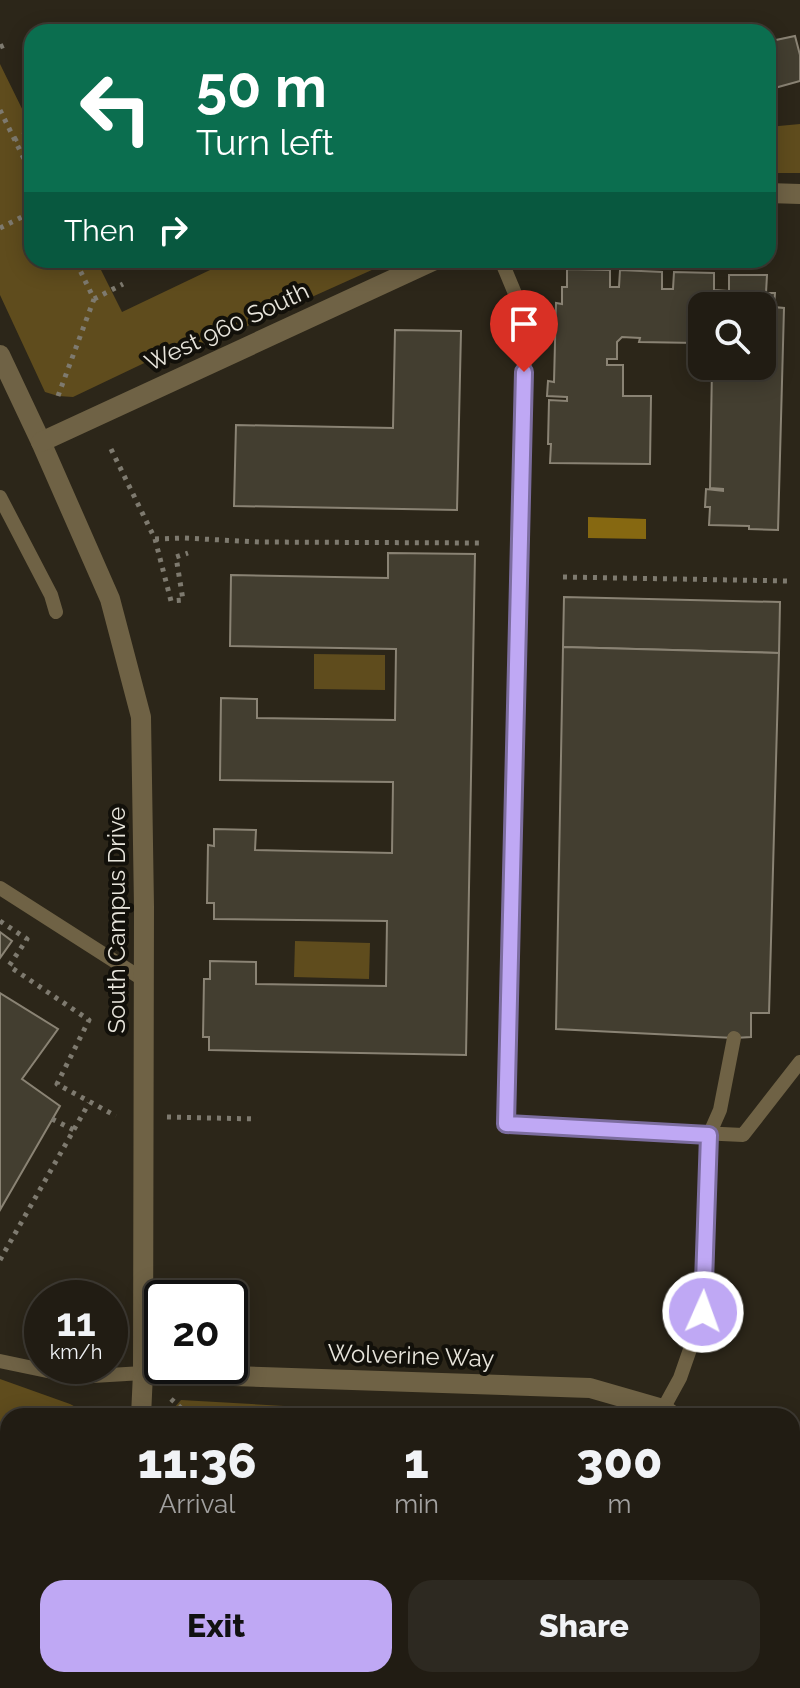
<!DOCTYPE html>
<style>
body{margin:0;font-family:Raleway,sans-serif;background:#2d2921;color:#f1f3f6;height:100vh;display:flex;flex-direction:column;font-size:30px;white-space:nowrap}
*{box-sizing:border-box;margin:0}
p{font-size:26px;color:#a2a1a0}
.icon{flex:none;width:44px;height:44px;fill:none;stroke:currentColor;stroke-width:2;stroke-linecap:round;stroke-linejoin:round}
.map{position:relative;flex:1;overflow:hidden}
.sheet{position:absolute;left:0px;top:1408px;width:800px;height:280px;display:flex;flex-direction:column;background:#211c13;border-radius:24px 24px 0 0;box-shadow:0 4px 20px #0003,0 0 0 2px #3e3a33}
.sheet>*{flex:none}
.guide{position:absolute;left:24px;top:24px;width:752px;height:244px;border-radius:24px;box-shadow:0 4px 20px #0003,0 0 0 2px #3e3a33;background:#0b6e4f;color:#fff;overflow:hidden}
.fabs{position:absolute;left:688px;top:292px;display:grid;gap:16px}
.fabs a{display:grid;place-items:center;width:88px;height:88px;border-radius:16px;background:#211c13;box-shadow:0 4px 20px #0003,0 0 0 2px #3e3a33;font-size:40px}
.speed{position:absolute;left:24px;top:1280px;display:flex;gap:16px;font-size:40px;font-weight:700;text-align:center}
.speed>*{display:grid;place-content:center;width:104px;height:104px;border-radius:50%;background:#211c13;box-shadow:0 4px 20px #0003,0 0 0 2px #3e3a33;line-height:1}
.speed small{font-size:20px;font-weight:400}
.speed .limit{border:4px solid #111;border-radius:12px;background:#fff;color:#111}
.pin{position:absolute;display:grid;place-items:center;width:68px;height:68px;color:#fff;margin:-82px -34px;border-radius:50% 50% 50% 0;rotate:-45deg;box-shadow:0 0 8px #0007}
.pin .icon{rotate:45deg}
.me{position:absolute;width:88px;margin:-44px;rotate:2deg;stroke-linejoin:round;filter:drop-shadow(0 0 6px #0008)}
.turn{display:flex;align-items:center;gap:28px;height:168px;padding:0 40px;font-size:36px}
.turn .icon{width:104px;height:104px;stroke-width:2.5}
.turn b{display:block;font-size:56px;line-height:68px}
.then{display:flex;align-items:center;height:76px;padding:0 40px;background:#0003;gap:16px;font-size:30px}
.eta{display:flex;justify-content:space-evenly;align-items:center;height:136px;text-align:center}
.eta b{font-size:48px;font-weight:800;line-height:56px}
.cta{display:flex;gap:16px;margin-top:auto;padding:16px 40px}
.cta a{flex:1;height:92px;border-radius:24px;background:#bfa8f4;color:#111;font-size:32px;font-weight:800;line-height:92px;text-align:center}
.cta a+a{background:#2d2921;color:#f1f3f6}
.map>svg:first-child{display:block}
</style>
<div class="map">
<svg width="800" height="1688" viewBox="0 0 800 1688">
<rect width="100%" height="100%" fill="#2c2619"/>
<g fill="#5f4c1d">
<polygon points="0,64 32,129 32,260 96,260 122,312 231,260 394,260 225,336 159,356 73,397 58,396 45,392 0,295"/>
<polygon points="800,124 800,173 768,173 768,127"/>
<polygon points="314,654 385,655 385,690 314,689"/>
<polygon points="295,941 370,943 369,979 294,977"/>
<polygon points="0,1379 70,1404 93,1416 8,1416 8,1523 0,1510"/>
<polygon points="181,1400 457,1416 167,1416"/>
<polygon points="8,1656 8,1680 92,1680 90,1688 0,1688 0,1660"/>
<polygon points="145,1680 218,1680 217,1688 144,1688"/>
</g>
<polygon fill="#866811" points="588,517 646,519 646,539 588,538"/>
<g fill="#433e30" stroke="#8a8374" stroke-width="2">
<polygon points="795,36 800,55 800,81 771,89 768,84 768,53 774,51 771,41"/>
<polygon points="567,269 610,270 610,287 619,287 620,270 662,272 662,289 673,289 674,272 714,273 714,290 729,291 729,275 767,275 766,293 775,293 774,307 784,308 778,530 749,529 749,526 709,525 710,507 705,507 706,489 723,491 723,489 710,488 712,366 762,366 762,306 702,306 702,340 697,340 697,343 639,342 640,338 622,337 617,342 617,359 607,359 607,365 623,365 623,396 651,396 650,464 550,463 551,444 548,444 549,400 567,401 567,397 547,396 548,381 554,382 556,303 562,304 562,287 567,287"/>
<polygon points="395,330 461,331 457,510 234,506 236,425 393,428"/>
<polygon points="388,553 475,554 466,1055 209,1050 209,1037 203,1037 204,979 210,979 210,961 256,962 256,984 386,986 387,921 214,919 214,903 207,903 208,845 214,846 214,829 256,830 255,850 392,853 393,782 220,780 221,698 257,699 257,718 395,720 396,649 230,646 231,575 388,578"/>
<polygon points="564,597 780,602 779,653 563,647"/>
<polygon points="563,647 779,653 769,1013 751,1013 751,1037 734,1038 556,1029"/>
<polygon points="0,932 12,941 0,958"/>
<polygon points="0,993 58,1029 22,1079 60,1106 0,1210"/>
<rect x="264" y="1680" width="300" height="8"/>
</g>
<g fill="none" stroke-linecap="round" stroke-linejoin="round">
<g stroke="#7e7a6f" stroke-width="5" stroke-dasharray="4 6" stroke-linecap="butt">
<polyline points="0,47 7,44"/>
<polyline points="0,110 32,175"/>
<polyline points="14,140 32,130"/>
<polyline points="0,228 32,212"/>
<polyline points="94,299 123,284"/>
<polyline points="58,396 94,299 75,260"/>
<polyline points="111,449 155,539 171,601 183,600 176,557 188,553"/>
<polyline points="155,539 183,538 260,542 482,543"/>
<polyline points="563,577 789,581"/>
<polyline points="0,921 27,939 9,966 89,1020 57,1084 116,1116"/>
<polyline points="167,1117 257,1119"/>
<polyline points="52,1119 74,1130"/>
<polyline points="0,1260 89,1103"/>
<polyline points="215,1298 221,1293 245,1292"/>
<polyline points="171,1399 190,1416"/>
</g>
<g stroke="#6f6245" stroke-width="14">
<polyline points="501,260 516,296 525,343 506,1124 743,1135 800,1062"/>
<polyline points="0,497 51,595 56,612"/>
<polyline points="0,888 144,980"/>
<polyline points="0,1361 76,1377 143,1373"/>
<polyline points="663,1409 680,1378 703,1312 709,1135 720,1110 734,1038"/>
</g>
<g stroke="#6f6245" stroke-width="20">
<polyline points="768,193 800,194"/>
<polyline points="0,355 41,442 110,599 141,717 144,907 143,1373 141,1416"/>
<polyline points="41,442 435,260"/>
<polyline points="143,1373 590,1388 663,1409 673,1416"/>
<polyline points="792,1562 800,1575"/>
<polyline points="129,1688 129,1680"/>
</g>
</g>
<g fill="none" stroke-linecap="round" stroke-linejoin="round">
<g stroke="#7c6d9f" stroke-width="20">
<polyline id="route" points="524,372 506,1124 709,1135 703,1312"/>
</g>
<use href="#route" stroke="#bfa8f4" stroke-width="14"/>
</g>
<g text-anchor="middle" stroke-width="8" stroke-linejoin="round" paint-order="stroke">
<g font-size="24" fill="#e8e5dc" stroke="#12100a">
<text transform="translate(227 327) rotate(-25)" y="8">West 960 South</text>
<text transform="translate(117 920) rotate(-90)" y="8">South Campus Drive</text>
<text transform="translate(411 1356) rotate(2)" y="8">Wolverine Way</text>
</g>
</g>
</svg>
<div class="fabs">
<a><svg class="icon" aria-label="search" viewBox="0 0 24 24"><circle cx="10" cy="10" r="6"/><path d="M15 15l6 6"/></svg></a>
</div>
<div class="speed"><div>11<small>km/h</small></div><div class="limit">20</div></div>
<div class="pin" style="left:524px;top:372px;background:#d93025"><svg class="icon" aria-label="arrive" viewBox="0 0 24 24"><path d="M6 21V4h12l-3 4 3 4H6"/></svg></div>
<svg class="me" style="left:703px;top:1312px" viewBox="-20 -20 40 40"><circle r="17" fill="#bfa8f4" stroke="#fff" stroke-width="3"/><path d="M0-11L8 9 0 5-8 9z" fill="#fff"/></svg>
<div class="guide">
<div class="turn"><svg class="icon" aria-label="left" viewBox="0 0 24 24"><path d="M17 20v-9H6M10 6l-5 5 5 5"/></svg><div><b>50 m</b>Turn left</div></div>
<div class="then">Then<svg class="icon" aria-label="right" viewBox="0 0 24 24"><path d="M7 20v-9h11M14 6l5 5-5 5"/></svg></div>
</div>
<section class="sheet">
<div class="eta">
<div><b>11:36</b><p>Arrival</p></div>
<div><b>1</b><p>min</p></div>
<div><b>300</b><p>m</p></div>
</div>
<div class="cta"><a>Exit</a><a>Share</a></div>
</section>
</div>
